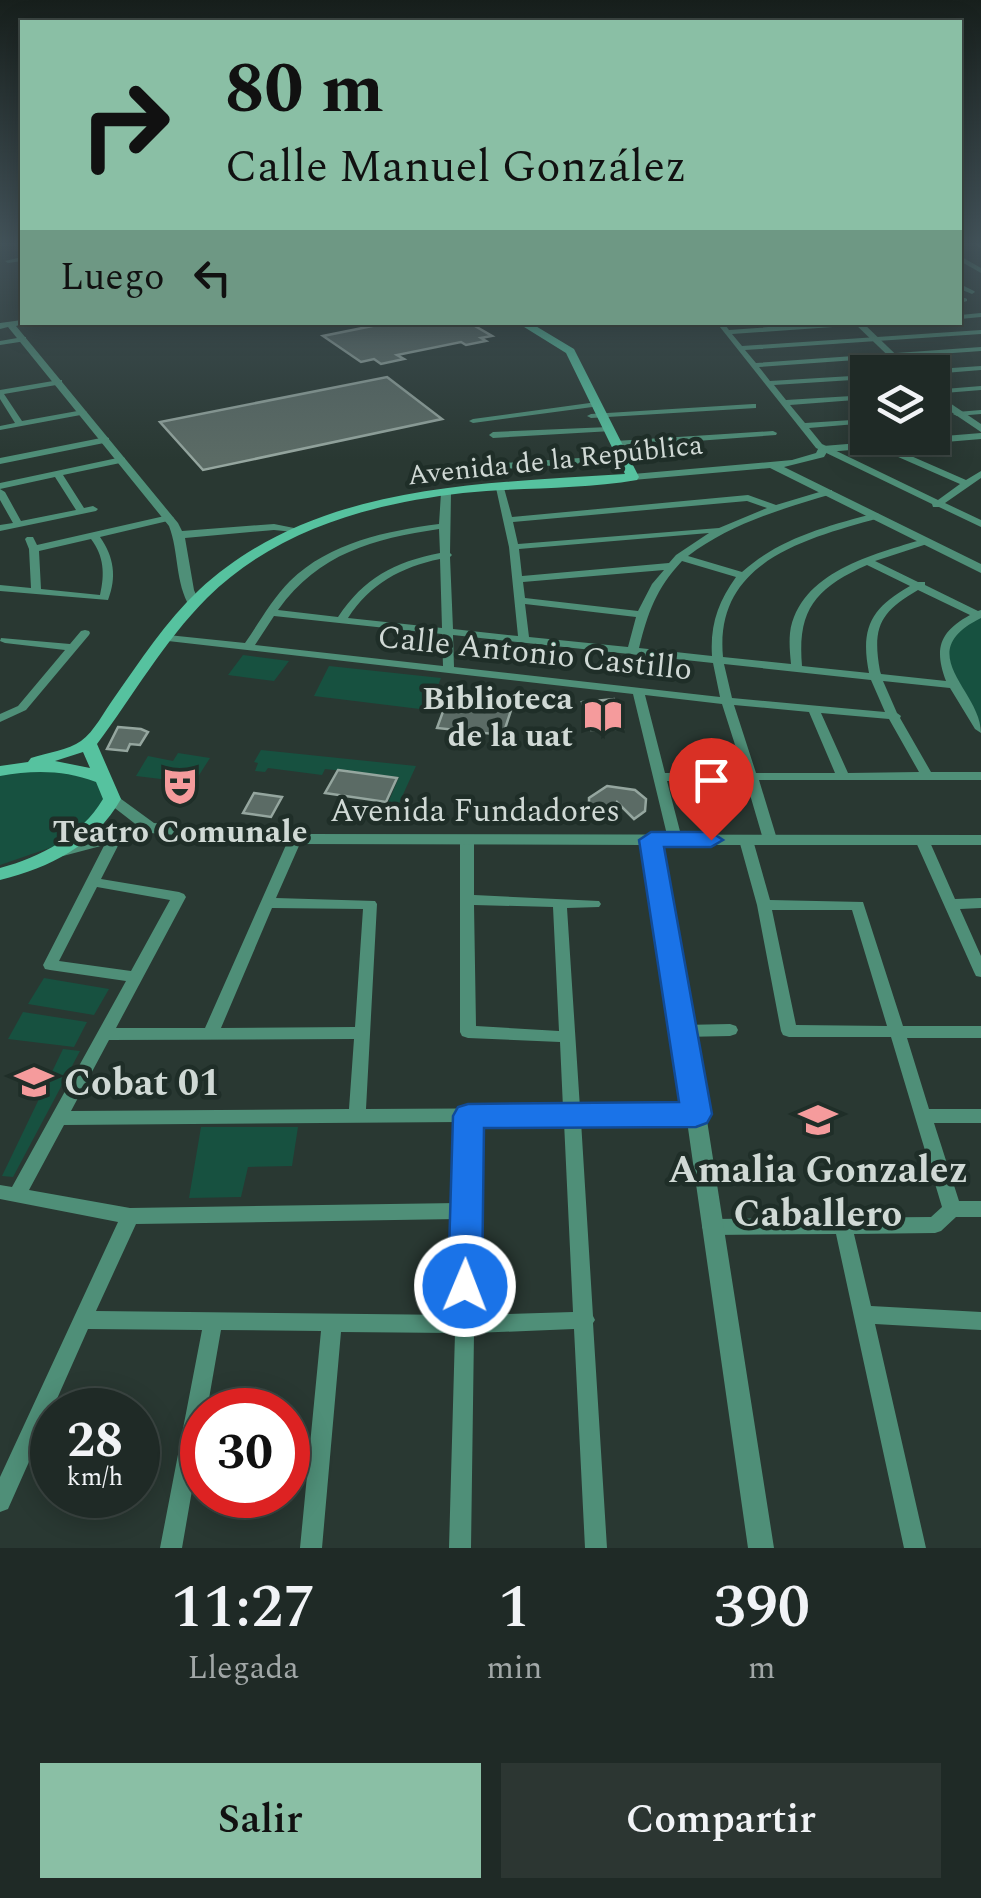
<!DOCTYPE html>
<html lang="es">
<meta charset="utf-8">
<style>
body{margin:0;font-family:Spectral,serif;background:#2c3632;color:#f1f3f6;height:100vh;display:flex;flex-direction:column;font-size:38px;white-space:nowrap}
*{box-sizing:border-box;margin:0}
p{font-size:32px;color:#a1a7a7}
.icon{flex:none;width:55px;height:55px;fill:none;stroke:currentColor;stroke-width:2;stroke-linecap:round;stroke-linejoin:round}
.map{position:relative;height:1548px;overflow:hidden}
.drawer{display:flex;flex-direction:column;background:#1f2a26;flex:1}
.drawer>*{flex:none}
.banner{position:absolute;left:20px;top:20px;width:942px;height:305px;border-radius:0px;box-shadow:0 5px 25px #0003,0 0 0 2px #3c4643;background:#8abfa5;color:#111;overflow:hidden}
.buttons{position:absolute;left:850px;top:355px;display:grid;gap:20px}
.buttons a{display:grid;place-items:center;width:100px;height:100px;border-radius:0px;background:#1f2a26;box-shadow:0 5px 25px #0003,0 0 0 2px #3c4643;font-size:50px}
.speed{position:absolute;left:30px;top:1388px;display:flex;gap:20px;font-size:50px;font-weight:700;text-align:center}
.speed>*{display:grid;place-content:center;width:130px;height:130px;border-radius:50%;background:#1f2a26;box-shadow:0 5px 25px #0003,0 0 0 2px #3c4643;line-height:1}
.speed small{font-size:25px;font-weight:400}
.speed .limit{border:15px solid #d22;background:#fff;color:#111}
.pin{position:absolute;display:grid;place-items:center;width:85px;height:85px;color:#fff;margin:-102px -42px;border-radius:50% 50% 50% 0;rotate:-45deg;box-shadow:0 0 10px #0007}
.pin .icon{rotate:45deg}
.me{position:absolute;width:110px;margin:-55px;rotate:1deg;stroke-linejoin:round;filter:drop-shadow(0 0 8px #0008)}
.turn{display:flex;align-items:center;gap:35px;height:210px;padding:0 40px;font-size:45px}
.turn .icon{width:130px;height:130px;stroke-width:2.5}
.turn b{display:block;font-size:70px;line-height:85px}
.then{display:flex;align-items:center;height:95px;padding:0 40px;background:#0003;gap:20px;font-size:38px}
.eta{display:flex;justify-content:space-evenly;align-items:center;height:170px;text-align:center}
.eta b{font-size:60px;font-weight:600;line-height:70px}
.cta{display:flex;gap:20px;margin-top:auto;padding:20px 40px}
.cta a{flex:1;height:115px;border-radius:0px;background:#8abfa5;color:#111;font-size:40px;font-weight:600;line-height:115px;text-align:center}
.cta a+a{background:#2c3632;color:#f1f3f6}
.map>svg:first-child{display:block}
</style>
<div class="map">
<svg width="981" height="1548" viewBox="0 0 981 1548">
<rect width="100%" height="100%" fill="#293832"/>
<g fill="#175140">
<polygon points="975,615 981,618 981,727 943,653 944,646"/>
<polygon points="243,655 289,661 274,681 228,675"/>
<polygon points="329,666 441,678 428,710 314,696"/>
<polygon points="261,750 416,766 390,823 380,822 399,777 325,769 322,775 268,768 265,772 255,771 258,763 254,762"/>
<polygon points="178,753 210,758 194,783 136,776 148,756 173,761"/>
<polygon points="23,769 78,771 99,782 106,806 61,844 0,865 0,773"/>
<polygon points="44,978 109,989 94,1015 28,1004"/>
<polygon points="23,1012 87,1022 74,1047 8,1039"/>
<polygon points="63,1049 80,1051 13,1177 2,1176"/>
<polygon points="201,1127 298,1127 292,1166 248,1167 241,1197 189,1198"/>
</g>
<g fill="#5b6b65" stroke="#95a69f" stroke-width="2.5">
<polygon points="392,322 468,322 492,336 481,338 486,341 466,345 461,342 397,355 404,359 381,364 374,359 361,362 323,336"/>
<polygon points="387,377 442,419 203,470 160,422"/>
<polygon points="449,695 514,701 503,735 437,728"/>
<polygon points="614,699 623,729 591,730 582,702"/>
<polygon points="118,727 141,729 148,732 140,745 130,744 127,751 107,749"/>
<polygon points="338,770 397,778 386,802 325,793"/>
<polygon points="607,786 635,790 646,799 645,811 634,819 617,802 607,819 598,816 589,805 589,798"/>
<polygon points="254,793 282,797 271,817 243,813"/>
</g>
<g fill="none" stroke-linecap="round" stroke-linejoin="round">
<g fill="#4f8f78" fill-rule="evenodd">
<polygon points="973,243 981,243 981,248"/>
<polygon points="960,256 981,268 981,273 960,261"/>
<polygon points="22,257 22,261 8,263 5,261"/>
<polygon points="960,284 974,291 975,292 972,294 960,289"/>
<polygon points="965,298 967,299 967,301 960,303 960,299"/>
<polygon points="981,313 981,317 960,319 960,315"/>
<polygon points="716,322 723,322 729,330 838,322 850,324 847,326 732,334 742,346 981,330 981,334 745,350 756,363 981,347 981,351 759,367 770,381 868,375 868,379 774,385 786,400 868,395 868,399 790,405 805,423 868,419 868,423 809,428 822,444 938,500 960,484 873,446 873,442 879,442 966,480 981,471 981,478 945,503 981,520 981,527 939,507 933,507 932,504 816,448"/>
<polygon points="23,337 26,337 26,341 0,345 0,341"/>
<polygon points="981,366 981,370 932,374 919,372 923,370"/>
<polygon points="59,380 62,380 62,384 4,394 22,421 83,410 87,412 86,414 0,430 0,426 15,423 0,399 0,390"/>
<polygon points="981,386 981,390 932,394 932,390"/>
<polygon points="597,402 601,404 600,406 473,423 469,421 473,419"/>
<polygon points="753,404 756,404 756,408 591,418 587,416 591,414"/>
<polygon points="981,410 981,414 957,416 953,414 957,412"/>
<polygon points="944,413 948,415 947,417 932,418 932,414"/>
<polygon points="609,427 613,429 612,431 493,438 489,435 493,432"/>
<polygon points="773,431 777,433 776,435 615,447 611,444 615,441"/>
<polygon points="106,437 109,438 109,442 0,464 0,458"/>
<polygon points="610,456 614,459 613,461 505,469 501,466 505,463"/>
<polygon points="122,457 125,458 125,462 63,475 84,508 93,506 98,509 96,511 0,531 0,525 13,523 0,500 0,489 5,492 21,521 76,510 55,477 0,489 0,483"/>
<path d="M 500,485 L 504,488 L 512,517 L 748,495 L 776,505 L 826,490 L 832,490 L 832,494 C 781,509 730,524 688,556 L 742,572 C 780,538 827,526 876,513 L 879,514 L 879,518 C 805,539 714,561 723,657 L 791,664 C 790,654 789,643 790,633 C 799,572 874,554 924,539 L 930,539 L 930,543 L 875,561 L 918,582 L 925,582 L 925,585 L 978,611 L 981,610 L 981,618 C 910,653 981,690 981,733 L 975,729 L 950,688 L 883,681 L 897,713 L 901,716 L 900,718 L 931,772 L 981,772 L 981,780 L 759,780 L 777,839 L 770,843 L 763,839 L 746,781 L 667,781 L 682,839 L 675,843 L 668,839 L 633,694 L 168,641 L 163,638 L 168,635 L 245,643 C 259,623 272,599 290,581 C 330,542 387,531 439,524 L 441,493 L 446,490 L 451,493 L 450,553 L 452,555 L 450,557 L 453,629 L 518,636 L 509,547 L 496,488 ZM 747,501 L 767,508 L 719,528 L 518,544 L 513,522 ZM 439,529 L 440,553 C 394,562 364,578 338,617 L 278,610 C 319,553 373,539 439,529 ZM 709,533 L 676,555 L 669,563 L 522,576 L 519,549 ZM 440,559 L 442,628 L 348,618 C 370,584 401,567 440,559 ZM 682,561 L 736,577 C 718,602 710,625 712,656 L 639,648 C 648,612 656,589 682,561 ZM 867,565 L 910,586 C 871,608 860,628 869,673 L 802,666 C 797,609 816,588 867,565 ZM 664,570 L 652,584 L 638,611 L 525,598 L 523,582 ZM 918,590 L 970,615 C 939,632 934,649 946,681 L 881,674 L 880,671 C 872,627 880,612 918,590 ZM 525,604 L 636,617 L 628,647 L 529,637 ZM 274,616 L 442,634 L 443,666 L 255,645 ZM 453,635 L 713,663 L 720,697 L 454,667 ZM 724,664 L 871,680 L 885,712 L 732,698 ZM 645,695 L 722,704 L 744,773 L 665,773 ZM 734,705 L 809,712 L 835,773 L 756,773 ZM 821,713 L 889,719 L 919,772 L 848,773 Z"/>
<path d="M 169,515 L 174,518 L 172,520 L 100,537 C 114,557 117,577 108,600 L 0,591 L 0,585 L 31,588 L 29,549 L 25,539 L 27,537 L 33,537 L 37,545 ZM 91,539 C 104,556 105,574 100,595 L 41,589 L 39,551 Z"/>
<polygon points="85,630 89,631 90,633 89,635 26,710 0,722 0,714 18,706 65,650 5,643 0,641 1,638 70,644 81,631"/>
<path d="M 116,832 L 123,836 L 101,879 L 179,892 L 184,894 L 186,897 L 116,1028 L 205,1028 L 290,836 L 300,836 L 302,839 L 276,898 L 375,901 L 377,904 L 366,1109 L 563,1108 L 560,1042 L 468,1038 L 462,1036 L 460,1032 L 460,841 L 462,838 L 467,837 L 474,841 L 474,895 L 599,901 L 601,904 L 599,907 L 567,908 L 580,1108 L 696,1107 L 702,1109 L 704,1114 L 702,1119 L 696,1121 L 581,1121 L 593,1316 L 595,1320 L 593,1323 L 607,1548 L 585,1548 L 574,1329 L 474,1333 L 471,1548 L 449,1548 L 455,1333 L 341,1332 L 322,1548 L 300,1548 L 321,1331 L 221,1330 L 207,1410 L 202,1410 L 202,1433 L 182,1548 L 160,1548 L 202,1330 L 88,1329 L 8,1509 L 0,1512 L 0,1477 L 118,1222 L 0,1199 L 0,1185 L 12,1187 L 126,981 L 50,970 L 45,969 L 43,965 L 109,836 ZM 97,887 L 170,900 L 131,971 L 59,961 ZM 474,905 L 553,907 L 559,1031 L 476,1026 ZM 272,908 L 363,909 L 355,1027 L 221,1028 ZM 354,1039 L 349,1109 L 71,1111 L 109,1040 ZM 460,1122 L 458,1203 L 130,1208 L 29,1190 L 64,1125 ZM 477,1122 L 564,1122 L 573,1312 L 474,1315 ZM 458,1219 L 455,1315 L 96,1311 L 136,1224 Z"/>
<path d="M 746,836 L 753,840 L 770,900 L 863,902 L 903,1026 L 981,1026 L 981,1038 L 907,1038 L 929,1109 L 981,1109 L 981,1123 L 934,1123 L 959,1201 L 981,1201 L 981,1217 L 956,1217 L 941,1231 L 935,1233 L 854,1234 L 871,1306 L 981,1312 L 981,1330 L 875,1324 L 926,1548 L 904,1548 L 836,1234 L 711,1235 L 705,1233 L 702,1227 L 705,1221 L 711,1219 L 931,1217 L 942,1207 L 891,1037 L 789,1037 L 783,1035 L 781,1031 L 757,905 L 739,840 ZM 772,910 L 852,910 L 887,1026 L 796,1025 Z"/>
<polygon points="922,836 929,840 955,899 981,898 981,908 960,909 981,956 981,977 976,976 974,972 915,840"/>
<polygon points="730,1024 736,1026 738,1030 736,1034 730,1036 683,1037 677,1035 675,1031 677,1027 683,1025"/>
</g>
<g fill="#4f8f78" fill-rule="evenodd">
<path d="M 22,320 L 22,322 L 29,322 L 16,326 L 178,523 L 182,531 L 274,524 L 294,528 L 294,532 L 274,530 L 185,538 L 194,590 L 200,604 L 198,607 L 190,607 C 175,583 179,552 169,526 L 8,327 L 0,329 L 0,323 Z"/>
<polygon points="853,322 862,322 914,372 905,372"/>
<polygon points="932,391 981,424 981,432 932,399"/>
<polygon points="981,433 981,439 827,452 824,457 784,467 981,564 981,573 770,468 633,480 628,477 633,474 792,460 816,453 819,447 823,446"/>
<polygon points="112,794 117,796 154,823 295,834 981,835 981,845 660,845 706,1114 774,1548 748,1548 686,1114 644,845 295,844 150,833 63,856 57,855 55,851 57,847 138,826 107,802 104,799 107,796"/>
</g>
<path fill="#56c29f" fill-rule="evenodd" d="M 516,322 L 529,322 L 574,349 L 639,477 L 637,480 C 580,490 520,487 463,493 C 369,504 276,530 207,598 C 164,641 133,696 97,744 L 121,799 C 94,846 51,867 0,880 L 0,868 C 41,857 81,836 103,799 L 96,782 C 64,770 34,770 0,776 L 0,766 L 28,762 L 31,758 C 46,753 69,750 81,741 C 94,732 105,710 114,698 C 140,661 166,621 199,590 C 315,483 477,484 625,474 L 566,353 ZM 83,752 L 90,768 L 55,761 Z"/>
</g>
<linearGradient id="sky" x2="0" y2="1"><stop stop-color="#171f1c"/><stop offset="0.53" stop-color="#43535a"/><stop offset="1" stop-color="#43535a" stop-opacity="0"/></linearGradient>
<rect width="981" height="460" fill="url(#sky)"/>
<polygon fill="#1a73e8" stroke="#114b97" stroke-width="2.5" points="651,832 711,832 723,840 711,847 664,847 712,1114 707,1123 696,1127 484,1128 482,1286 477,1297 465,1301 453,1297 448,1286 453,1116 458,1107 468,1104 679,1102 639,840"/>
<defs>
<g id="library-bare" transform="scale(3)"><path d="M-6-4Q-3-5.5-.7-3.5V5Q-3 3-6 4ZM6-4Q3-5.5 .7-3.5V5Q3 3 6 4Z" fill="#f59b9c" stroke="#1f2e28" stroke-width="2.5" paint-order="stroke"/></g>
<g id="theatre-bare" transform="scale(3)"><path d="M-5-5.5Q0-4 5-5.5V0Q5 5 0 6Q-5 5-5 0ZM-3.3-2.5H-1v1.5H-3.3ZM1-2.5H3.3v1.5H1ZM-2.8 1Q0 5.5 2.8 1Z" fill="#f59b9c" stroke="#1f2e28" stroke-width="2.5" paint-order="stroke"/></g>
<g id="university-bare" transform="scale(3)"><path d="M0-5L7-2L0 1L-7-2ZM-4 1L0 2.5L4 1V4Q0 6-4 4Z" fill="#f59b9c" stroke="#1f2e28" stroke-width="2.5" paint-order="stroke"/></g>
<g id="school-bare" transform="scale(3)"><path d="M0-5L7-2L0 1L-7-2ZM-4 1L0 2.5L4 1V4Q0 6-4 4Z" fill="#f59b9c" stroke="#1f2e28" stroke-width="2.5" paint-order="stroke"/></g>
</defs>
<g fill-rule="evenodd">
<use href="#library-bare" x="603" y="716"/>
<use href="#theatre-bare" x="180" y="786"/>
<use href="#university-bare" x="34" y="1082"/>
<use href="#school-bare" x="818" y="1120"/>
</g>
<g text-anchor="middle" stroke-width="9" stroke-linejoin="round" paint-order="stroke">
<g font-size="28" fill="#d0d9d5" stroke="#1f2e28">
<text transform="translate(555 459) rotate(-6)" y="10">Avenida de la República</text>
</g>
<g font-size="32" fill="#d0d9d5" stroke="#1f2e28">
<text transform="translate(535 652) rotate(6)" y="11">Calle Antonio Castillo</text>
<text x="475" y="821">Avenida Fundadores</text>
</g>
<g font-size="32" font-weight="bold" fill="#d0d9d5" stroke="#1f2e28" text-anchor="end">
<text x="573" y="709">Biblioteca<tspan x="573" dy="37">de la uat</tspan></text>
<text x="180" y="842" text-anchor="middle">Teatro Comunale</text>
</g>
<g font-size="38" font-weight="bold" fill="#d0d9d5" stroke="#1f2e28" text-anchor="start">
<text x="64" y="1095">Cobat 01</text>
<text x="818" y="1182" text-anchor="middle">Amalia Gonzalez<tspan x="818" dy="44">Caballero</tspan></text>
</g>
</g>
</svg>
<div class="buttons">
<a><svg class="icon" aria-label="layers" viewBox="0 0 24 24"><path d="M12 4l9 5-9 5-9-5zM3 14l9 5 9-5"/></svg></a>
</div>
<div class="speed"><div>28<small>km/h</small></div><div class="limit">30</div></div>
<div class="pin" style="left:711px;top:840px;background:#d93025"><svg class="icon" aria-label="arrive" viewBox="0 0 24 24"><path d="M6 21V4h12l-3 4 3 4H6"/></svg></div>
<svg class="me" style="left:465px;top:1286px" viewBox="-20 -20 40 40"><circle r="17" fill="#1a73e8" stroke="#fff" stroke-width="3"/><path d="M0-11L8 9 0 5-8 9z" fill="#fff"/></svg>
<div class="banner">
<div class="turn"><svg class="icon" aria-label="right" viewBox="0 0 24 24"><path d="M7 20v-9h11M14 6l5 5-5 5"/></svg><div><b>80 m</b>Calle Manuel González</div></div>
<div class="then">Luego<svg class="icon" aria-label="left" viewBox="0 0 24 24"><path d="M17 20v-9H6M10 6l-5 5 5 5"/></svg></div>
</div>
</div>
<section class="drawer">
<div class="eta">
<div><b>11:27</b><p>Llegada</p></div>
<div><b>1</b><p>min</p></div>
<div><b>390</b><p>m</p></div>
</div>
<div class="cta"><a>Salir</a><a>Compartir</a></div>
</section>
